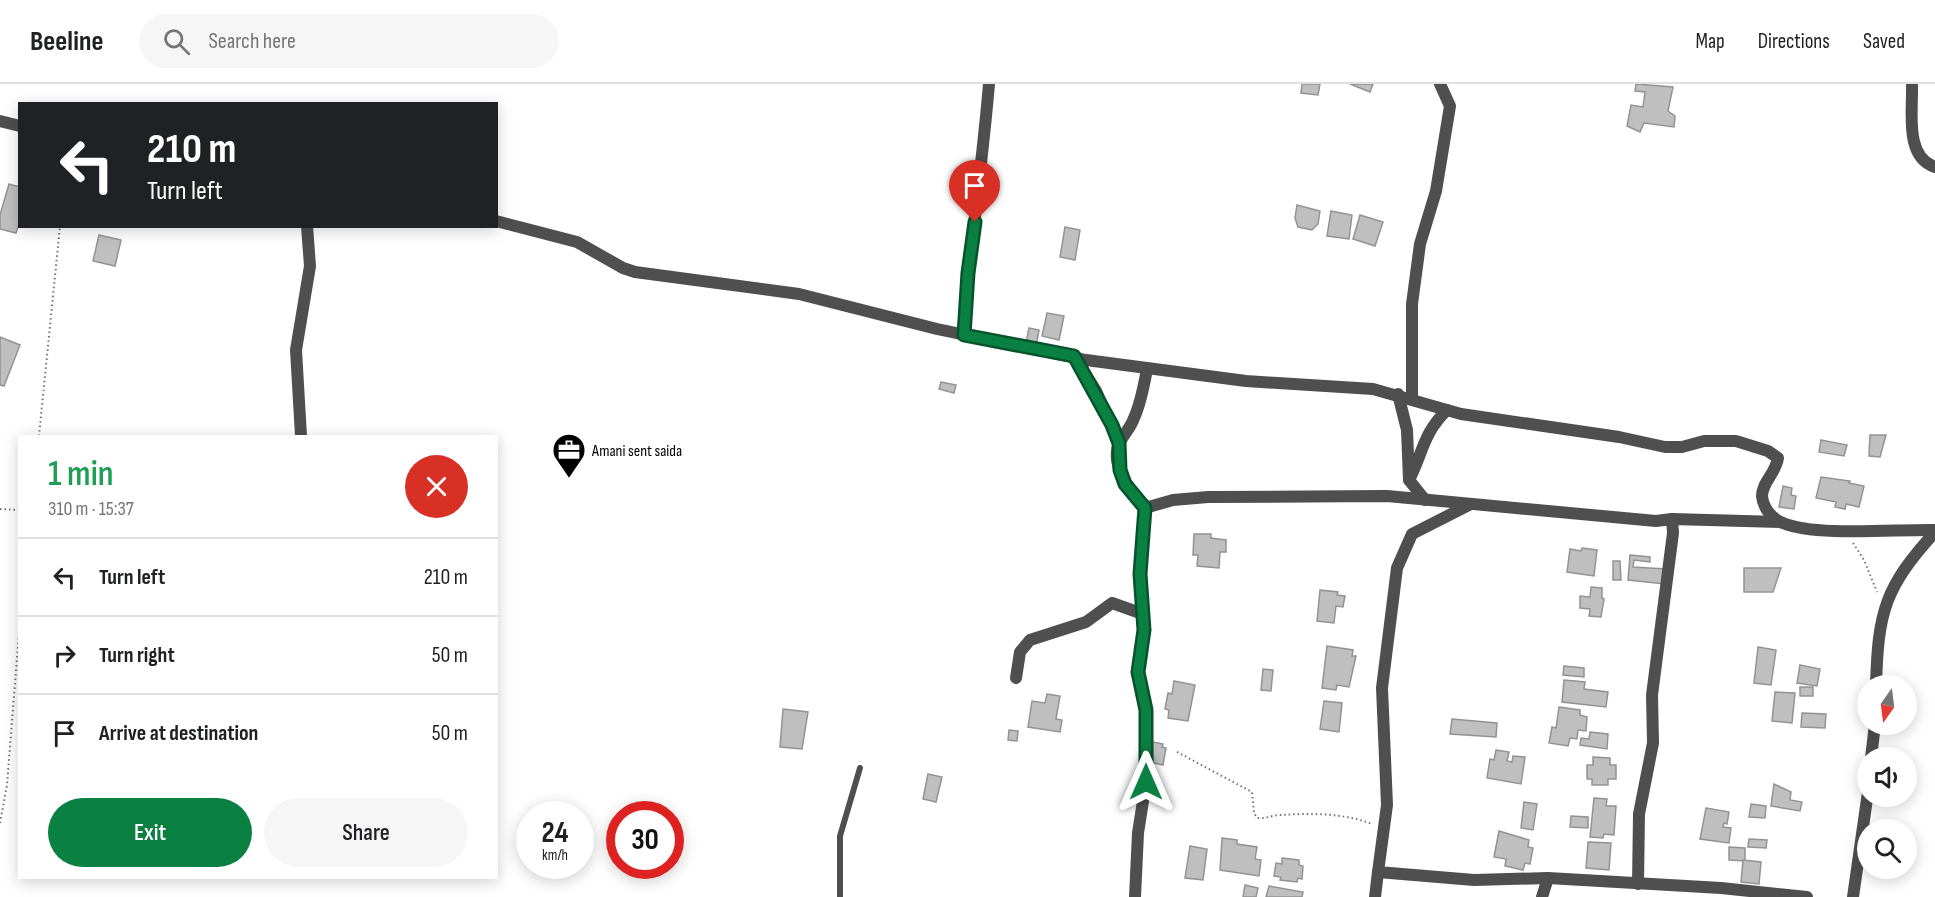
<!DOCTYPE html>
<meta charset="utf-8">
<style>
body{margin:0;font-family:"Sofia Sans Condensed",sans-serif;background:#f6f6f6;color:#202124;height:100vh;display:flex;flex-direction:column;font-size:22px;white-space:nowrap}
*{box-sizing:border-box;margin:0}
p{font-size:20px;color:#757577}
.icon{flex:none;width:33px;height:33px;fill:none;stroke:currentColor;stroke-width:2;stroke-linecap:round;stroke-linejoin:round}
.map{position:relative;flex:1;overflow:hidden}
.sheet{position:absolute;left:18px;top:351px;width:480px;height:444px;display:flex;flex-direction:column;background:#fff;border-radius:0px;box-shadow:0 3px 15px #0003}
.sheet>*{flex:none}
.banner{position:absolute;left:18px;top:18px;width:480px;height:126px;border-radius:0px;box-shadow:0 3px 15px #0003;background:#202124;color:#fff;overflow:hidden}
.needle{width:39px;rotate:194deg}
.tools{position:absolute;left:1857px;top:591px;display:grid;gap:12px}
.tools a{display:grid;place-items:center;width:60px;height:60px;border-radius:50%;background:#fff;box-shadow:0 3px 15px #0003;font-size:30px}
.speed{position:absolute;left:516px;top:717px;display:flex;gap:12px;font-size:30px;font-weight:700;text-align:center}
.speed>*{display:grid;place-content:center;width:78px;height:78px;border-radius:50%;background:#fff;box-shadow:0 3px 15px #0003;line-height:1}
.speed small{font-size:15px;font-weight:400}
.speed .limit{border:9px solid #d22;background:#fff;color:#111}
.pin{position:absolute;display:grid;place-items:center;width:51px;height:51px;color:#fff;margin:-62px -26px;border-radius:50% 50% 50% 0;rotate:-45deg;box-shadow:0 0 6px #0007}
.pin .icon{rotate:45deg}
.me{position:absolute;width:66px;margin:-33px;rotate:0deg;stroke-linejoin:round;filter:drop-shadow(0 0 4px #0008)}
.turn{display:flex;align-items:center;gap:21px;height:126px;padding:0 30px;font-size:27px}
.turn .icon{width:78px;height:78px;stroke-width:2.5}
.turn b{display:block;font-size:42px;line-height:51px}
.round{display:grid;place-items:center;flex:none;width:63px;height:63px;border-radius:32px;background:#f6f6f6}
.summary{display:flex;align-items:center;justify-content:space-between;height:102px;padding:0 30px}
h1{font-size:36px;font-weight:600;line-height:45px;color:#1e9e55}
.action{display:flex;gap:12px;margin-top:auto;padding:12px 30px}
.action a{flex:1;height:69px;border-radius:36px;background:#0b8043;color:#fff;font-size:24px;font-weight:600;line-height:69px;text-align:center}
.action a+a{background:#f6f6f6;color:#202124}
ul{padding:0;list-style:none}
li{display:flex;align-items:center;gap:18px;height:78px;padding:0 30px;border-top:2px solid #e0e0e0}
li div{flex:1}
li b{display:block;font-size:22px}
li em{font-style:normal}
header{display:flex;align-items:center;gap:36px;box-sizing:border-box;height:84px;padding:0 30px;background:#fff;border-bottom:2px solid #e0e0e0}
header strong{font-size:28px}
nav{display:flex;gap:33px;margin-inline-start:auto;font-size:21px}
.search{width:420px;height:54px;background:#f6f6f6;display:flex;align-items:center;gap:15px;box-sizing:border-box;padding:0 21px;border-radius:33px;color:#757577;font-size:22px}
.map>svg:first-child{display:block}
</style>
<header>
<strong>Beeline</strong>
<div class="search"><svg class="icon" aria-label="search" viewBox="0 0 24 24"><circle cx="10" cy="10" r="6"/><path d="M15 15l6 6"/></svg>Search here</div>
<nav><a>Map</a><a>Directions</a><a>Saved</a></nav>
</header>
<div class="map">
<svg width="1935" height="813" viewBox="0 0 1935 813">
<rect width="100%" height="100%" fill="#fff"/>
<g fill="#bfbfbf" stroke="#939393" stroke-width="1.5">
<polygon points="1302,0 1320,0 1318,11 1301,9"/>
<polygon points="1350,0 1373,0 1370,8"/>
<polygon points="1636,0 1673,3 1668,27 1675,32 1674,43 1644,39 1640,48 1627,42 1631,21 1643,23 1645,8 1635,7"/>
<polygon points="9,100 20,103 20,137 16,149 0,145 0,131"/>
<polygon points="1297,121 1320,127 1318,140 1312,146 1298,143 1295,134"/>
<polygon points="1331,127 1352,131 1349,155 1327,152"/>
<polygon points="1360,131 1383,138 1375,162 1353,155"/>
<polygon points="1065,143 1080,146 1075,176 1060,173"/>
<polygon points="99,151 121,156 115,182 93,177"/>
<polygon points="1047,229 1064,232 1059,256 1042,252"/>
<polygon points="1029,244 1039,246 1035,267 1025,264"/>
<polygon points="0,253 20,261 4,302 0,301"/>
<polygon points="941,298 956,301 954,309 939,305"/>
<polygon points="1870,351 1886,351 1880,373 1869,372"/>
<polygon points="1821,356 1847,361 1844,372 1819,368"/>
<polygon points="1821,393 1850,397 1849,399 1864,402 1859,423 1846,420 1845,425 1835,423 1836,418 1816,414"/>
<polygon points="1783,402 1792,404 1791,411 1796,412 1794,425 1779,423"/>
<polygon points="1194,450 1211,450 1211,454 1226,456 1226,468 1220,468 1219,484 1197,482 1198,471 1193,471"/>
<polygon points="1582,464 1597,466 1594,492 1567,488 1570,465 1581,467"/>
<polygon points="1630,471 1650,473 1650,478 1634,476 1633,483 1666,485 1665,500 1628,496"/>
<polygon points="1613,477 1620,477 1621,496 1613,496"/>
<polygon points="1744,484 1781,484 1773,508 1744,508"/>
<polygon points="1591,503 1602,504 1602,514 1604,515 1601,533 1589,532 1590,525 1580,524 1580,512 1590,513"/>
<polygon points="1320,506 1338,508 1337,511 1345,512 1343,523 1336,522 1334,539 1317,537"/>
<polygon points="1327,562 1353,566 1352,572 1356,572 1349,603 1337,601 1336,606 1322,604"/>
<polygon points="1758,563 1776,566 1771,601 1754,599"/>
<polygon points="1800,581 1820,585 1817,602 1797,599"/>
<polygon points="1564,582 1584,584 1584,593 1563,591"/>
<polygon points="1263,585 1273,586 1271,607 1261,606"/>
<polygon points="1564,596 1585,598 1584,605 1608,608 1606,623 1562,618"/>
<polygon points="1174,597 1195,601 1188,637 1168,634 1169,626 1165,625 1168,609 1172,610"/>
<rect x="1800" y="603" width="13" height="9"/>
<polygon points="1775,608 1795,609 1792,639 1772,637"/>
<polygon points="1047,610 1060,612 1056,635 1062,636 1060,648 1028,643 1032,617 1045,619"/>
<polygon points="1324,617 1342,619 1339,648 1320,645"/>
<polygon points="1559,623 1580,626 1580,631 1587,633 1586,647 1578,646 1577,655 1570,654 1568,662 1549,659 1552,643 1556,644"/>
<polygon points="783,625 808,628 802,665 780,663"/>
<polygon points="1802,629 1826,630 1825,644 1801,643"/>
<polygon points="1452,635 1497,639 1496,653 1450,650"/>
<polygon points="1009,646 1018,647 1017,657 1008,656"/>
<polygon points="1590,648 1608,650 1607,665 1580,661 1581,654 1589,655"/>
<polygon points="1149,657 1163,660 1162,663 1166,664 1163,681 1141,676"/>
<polygon points="1496,666 1509,668 1507,677 1512,678 1513,672 1525,673 1521,700 1487,694 1490,675 1494,676"/>
<polygon points="1593,673 1610,674 1610,681 1616,681 1616,695 1608,695 1608,701 1592,701 1592,695 1587,695 1587,681 1593,681"/>
<polygon points="928,690 942,693 936,718 923,715"/>
<polygon points="1774,700 1791,708 1790,716 1802,718 1800,727 1771,722"/>
<polygon points="1594,714 1607,715 1606,722 1616,722 1614,751 1604,750 1603,754 1590,753"/>
<polygon points="1524,718 1537,720 1533,746 1521,744"/>
<polygon points="1751,720 1766,722 1765,734 1749,733"/>
<polygon points="1706,724 1729,728 1727,740 1724,739 1723,743 1731,744 1729,759 1700,755"/>
<polygon points="1571,732 1588,733 1588,744 1570,743"/>
<polygon points="1499,747 1529,756 1528,763 1533,764 1530,780 1525,779 1523,786 1505,782 1506,775 1494,773"/>
<polygon points="1222,754 1237,756 1237,760 1257,763 1255,775 1261,776 1259,792 1220,786"/>
<polygon points="1749,755 1767,756 1766,764 1748,763"/>
<polygon points="1588,758 1611,759 1609,786 1586,784"/>
<polygon points="1190,762 1207,765 1203,796 1185,794"/>
<polygon points="1729,763 1745,764 1745,777 1729,776"/>
<polygon points="1282,774 1299,776 1299,781 1303,782 1302,795 1298,794 1297,798 1280,796 1281,793 1274,792 1276,779 1282,780"/>
<polygon points="1743,776 1761,778 1759,800 1741,798"/>
<polygon points="1245,801 1258,804 1256,813 1243,813"/>
<polygon points="1269,802 1303,808 1302,813 1266,813"/>
</g>
<g fill="none" stroke-linecap="round" stroke-linejoin="round">
<g stroke="#717171" stroke-width="2" stroke-dasharray="1.5 3" stroke-linecap="butt">
<polyline points="39,352 60,142"/>
<polyline points="0,425 20,426"/>
<polyline points="1853,459 1864,476 1877,508"/>
<path d="M 1177,668 L 1252,708 L 1254,729 L 1257,734 C 1266,735 1272,731 1281,731 C 1310,729 1344,729 1372,740"/>
<polyline points="0,739 7,701 20,536"/>
</g>
<polyline stroke="#4f4f4f" stroke-width="6" points="840,813 840,752 860,684"/>
<g stroke="#4f4f4f" stroke-width="12">
<path d="M 1912,0 C 1913,26 1904,73 1935,83"/>
<polyline points="0,37 20,42"/>
<path d="M 496,137 L 577,158 L 623,184 L 635,188 L 799,210 L 937,245 L 1086,276 L 1246,297 L 1373,305 L 1461,330 L 1619,353 L 1665,363 L 1682,363 L 1704,357 L 1736,357 L 1768,367 L 1778,374 C 1776,389 1762,398 1762,412 C 1763,424 1772,435 1783,439 C 1816,453 1897,445 1935,446"/>
<path d="M 964,251 C 969,167 982,84 989,0"/>
<polyline points="1074,272 1096,307 1119,359"/>
<path d="M 1147,285 C 1144,301 1141,319 1134,334 C 1131,343 1124,350 1120,358 C 1108,381 1132,408 1145,424 L 1173,416 L 1208,413 L 1387,412 L 1656,437 L 1672,435 L 1780,438"/>
<polyline points="1398,310 1407,346 1409,396 1425,416"/>
<polyline points="1412,315 1412,220 1420,160 1436,107 1450,22 1440,0"/>
<polyline points="301,352 296,266 310,182 307,142"/>
<path d="M 1409,396 C 1423,369 1423,349 1447,326"/>
<polyline points="1471,420 1412,450 1397,484 1382,604 1387,721 1378,788 1474,796 1548,794 1721,804 1807,813"/>
<polyline points="1016,594 1020,568 1030,556 1086,538 1112,519 1143,530"/>
<path d="M 1876,602 C 1878,527 1885,503 1935,448"/>
<polyline points="1871,674 1875,640"/>
<polyline points="1638,800 1639,730 1653,659 1652,611 1673,449 1672,435"/>
<polyline points="1135,813 1138,749 1146,698 1147,626 1138,584 1144,546 1140,490 1145,424"/>
<polyline points="1375,813 1378,788"/>
<polyline points="1542,813 1548,794"/>
<polyline points="1853,813 1868,708"/>
</g>
</g>
<g fill="none" stroke-linecap="round" stroke-linejoin="round">
<g stroke="#07532c" stroke-width="15">
<polyline id="route" points="975,138 968,189 964,251 1074,272 1112,341 1119,359 1120,386 1125,400 1145,424 1140,490 1144,546 1138,588 1146,626 1146,698"/>
</g>
<use href="#route" stroke="#0b8043" stroke-width="10"/>
</g>
<defs>
<g id="office-pin" transform="scale(1.725)"><path d="M0 17L-7.5 6A9.5 9.5 0 1 1 7.5 6Z" fill="#000" stroke="#fff"/><path d="M-6-3h4V-5.5h4V-3h4V5H-6ZM-1-4.5V-3h2v-1.5ZM-6 0V1H6V0Z" fill="#fff"/></g>
</defs>
<g fill-rule="evenodd">
<use href="#office-pin" x="569" y="366"/>
</g>
<g text-anchor="middle" stroke-width="6" stroke-linejoin="round" paint-order="stroke">
<g font-size="16" fill="#000" stroke="#fff" text-anchor="start">
<text x="592" y="372">Amani sent saida</text>
</g>
</g>
</svg>
<div class="tools">
<a><svg class="needle" viewBox="-14 -14 28 28"><path d="M0-13l5 13h-10z" fill="#e53935"/><path d="M0 13l5-13h-10z" fill="#757577"/></svg></a>
<a><svg class="icon" aria-label="sound" viewBox="0 0 24 24"><path d="M4 9h4l5-4v14l-5-4H4zM17 9q2 3 0 6"/></svg></a>
<a><svg class="icon" aria-label="search" viewBox="0 0 24 24"><circle cx="10" cy="10" r="6"/><path d="M15 15l6 6"/></svg></a>
</div>
<div class="speed"><div>24<small>km/h</small></div><div class="limit">30</div></div>
<div class="pin" style="left:975px;top:138px;background:#d93025"><svg class="icon" aria-label="arrive" viewBox="0 0 24 24"><path d="M6 21V4h12l-3 4 3 4H6"/></svg></div>
<svg class="me" style="left:1146px;top:698px" viewBox="-20 -20 40 40"><path d="M0-17L14 15 0 8-14 15z" fill="#0b8043" stroke="#fff" stroke-width="4"/></svg>
<div class="banner">
<div class="turn"><svg class="icon" aria-label="left" viewBox="0 0 24 24"><path d="M17 20v-9H6M10 6l-5 5 5 5"/></svg><div><b>210 m</b>Turn left</div></div>
</div>
<section class="sheet">
<div class="summary"><div><h1>1 min</h1><p>310 m · 15:37</p></div><a class="round" style="background:#d93025;color:#fff"><svg class="icon" aria-label="close" viewBox="0 0 24 24"><path d="M6 6l12 12M18 6L6 18"/></svg></a></div>
<ul>
<li><svg class="icon" aria-label="left" viewBox="0 0 24 24"><path d="M17 20v-9H6M10 6l-5 5 5 5"/></svg><div><b>Turn left</b></div><em>210 m</em></li>
<li><svg class="icon" aria-label="right" viewBox="0 0 24 24"><path d="M7 20v-9h11M14 6l5 5-5 5"/></svg><div><b>Turn right</b></div><em>50 m</em></li>
<li><svg class="icon" aria-label="arrive" viewBox="0 0 24 24"><path d="M6 21V4h12l-3 4 3 4H6"/></svg><div><b>Arrive at destination</b></div><em>50 m</em></li>
</ul>
<div class="action"><a>Exit</a><a>Share</a></div>
</section>
</div>
